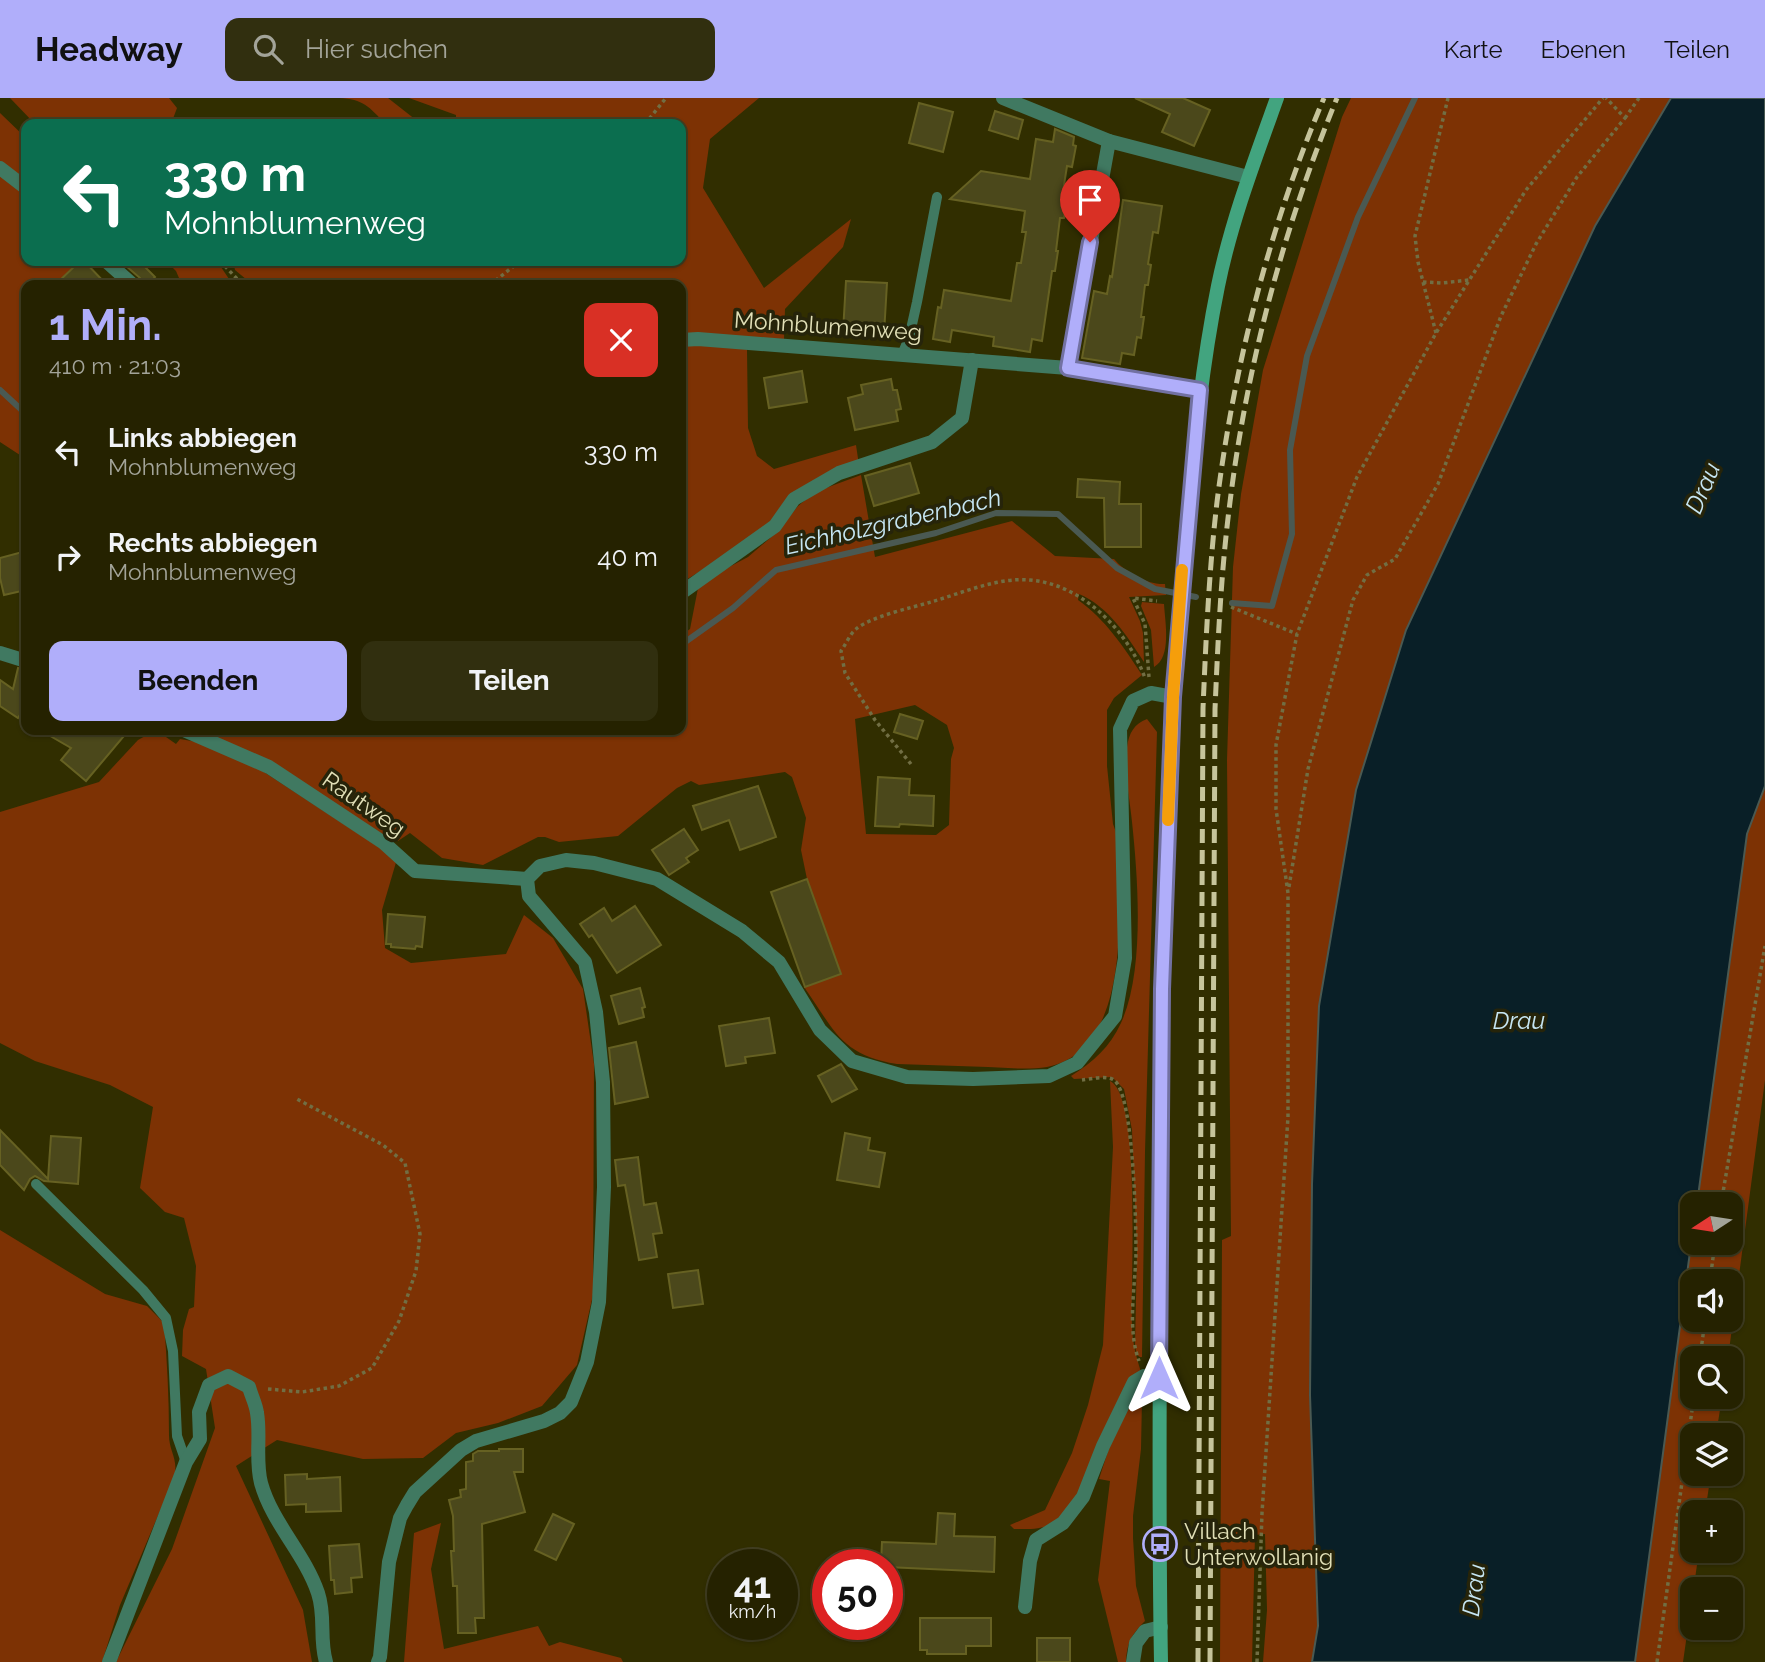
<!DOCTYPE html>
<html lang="de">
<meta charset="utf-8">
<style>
body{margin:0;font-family:Raleway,sans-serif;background:#312f0f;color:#f1f3f6;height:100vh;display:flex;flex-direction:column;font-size:26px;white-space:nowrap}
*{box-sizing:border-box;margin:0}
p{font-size:23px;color:#a3a499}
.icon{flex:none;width:38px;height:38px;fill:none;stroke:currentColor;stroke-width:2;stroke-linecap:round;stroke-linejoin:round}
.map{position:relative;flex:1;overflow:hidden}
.panel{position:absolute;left:21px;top:182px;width:665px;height:455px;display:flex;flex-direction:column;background:#252200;border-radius:14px;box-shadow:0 2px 5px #0004,0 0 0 2px #423f22}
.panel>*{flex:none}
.guide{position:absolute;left:21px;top:21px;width:665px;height:147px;border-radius:14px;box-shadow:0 2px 5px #0004,0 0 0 2px #423f22;background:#0b6e4f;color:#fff;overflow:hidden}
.needle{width:46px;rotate:258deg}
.tools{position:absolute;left:1680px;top:1094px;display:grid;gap:14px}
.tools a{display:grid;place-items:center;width:63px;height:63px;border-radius:14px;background:#252200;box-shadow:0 2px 5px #0004,0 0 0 2px #423f22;font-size:35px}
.speed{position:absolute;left:707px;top:1451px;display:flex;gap:14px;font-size:35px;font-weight:700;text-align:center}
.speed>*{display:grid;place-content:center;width:91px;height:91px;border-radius:50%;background:#252200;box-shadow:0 2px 5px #0004,0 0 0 2px #423f22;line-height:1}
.speed small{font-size:18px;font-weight:400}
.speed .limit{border:10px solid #d22;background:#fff;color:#111}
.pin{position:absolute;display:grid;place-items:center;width:60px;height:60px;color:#fff;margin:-72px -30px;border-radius:50% 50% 50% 0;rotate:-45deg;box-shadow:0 0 7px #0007}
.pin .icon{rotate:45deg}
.me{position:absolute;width:77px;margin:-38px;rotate:0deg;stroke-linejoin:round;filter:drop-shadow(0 0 5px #0008)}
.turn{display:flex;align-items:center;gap:24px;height:147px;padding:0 28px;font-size:32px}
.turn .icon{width:91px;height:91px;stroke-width:2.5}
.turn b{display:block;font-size:49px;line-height:60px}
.round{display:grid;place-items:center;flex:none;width:74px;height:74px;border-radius:14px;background:#312f0f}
.overview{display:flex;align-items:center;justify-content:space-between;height:119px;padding:0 28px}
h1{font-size:42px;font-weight:700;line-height:52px;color:#b0aefa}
.action{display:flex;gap:14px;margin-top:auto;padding:14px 28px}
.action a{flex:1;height:80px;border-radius:14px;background:#b0aefa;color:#111;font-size:28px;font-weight:700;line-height:80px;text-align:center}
.action a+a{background:#312f0f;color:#f1f3f6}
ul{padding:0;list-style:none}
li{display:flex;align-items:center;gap:21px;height:105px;padding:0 28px}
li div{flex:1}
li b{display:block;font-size:26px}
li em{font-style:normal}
header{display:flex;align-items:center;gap:42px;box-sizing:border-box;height:98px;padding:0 35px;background:#b0aefa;color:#111}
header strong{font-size:33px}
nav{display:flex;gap:38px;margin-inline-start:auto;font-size:24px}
.search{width:490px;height:63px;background:#312f0f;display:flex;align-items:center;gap:18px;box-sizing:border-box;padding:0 24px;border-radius:14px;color:#a3a499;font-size:26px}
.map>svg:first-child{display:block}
</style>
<header>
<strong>Headway</strong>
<div class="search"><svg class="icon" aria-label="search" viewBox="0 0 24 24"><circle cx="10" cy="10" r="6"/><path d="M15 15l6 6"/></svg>Hier suchen</div>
<nav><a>Karte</a><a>Ebenen</a><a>Teilen</a></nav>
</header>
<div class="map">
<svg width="1765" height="1564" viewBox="0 0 1765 1564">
<rect width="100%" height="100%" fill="#312e00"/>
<g fill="#7d3204" fill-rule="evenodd">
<polygon points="10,0 169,0 177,10 171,26 35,26"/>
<path d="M 339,0 L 388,0 L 416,22 L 432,26 L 385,26 C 370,9 363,1 339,0 Z"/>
<polygon points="409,0 759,0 710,41 703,90 764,190 851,121 843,149 785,211 784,241 681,236 681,187 253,187 235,172 233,163 681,163 681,26 456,26 456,17"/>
<polygon points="1351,0 1671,0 1595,128 1406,532 1356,692 1319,908 1312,1086 1310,1297 1318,1529 1312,1564 1263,1564 1267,1512 1265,1436 1255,1437 1252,1564 1220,1564 1222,1142 1231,1138 1227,662 1233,469 1241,396 1263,272 1342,19"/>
<polygon points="0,15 26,40 26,163 80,163 58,187 26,187 26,361 0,344"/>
<polygon points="166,163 217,163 233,187 182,187 176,173"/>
<polygon points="681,246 747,251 748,330 757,358 774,371 856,347 859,367 784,414 728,456 681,485"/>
<path d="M 861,377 L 875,459 L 1012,423 L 1055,458 L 1114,461 C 1125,474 1147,487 1165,486 L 1166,497 L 1129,499 L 1140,523 L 1143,535 L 1144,564 C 1127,538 1109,509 1079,496 L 1078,502 C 1106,522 1123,548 1142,577 L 1114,600 L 1107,612 L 1107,668 L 1113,726 L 1117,737 C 1119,802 1135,952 1047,969 C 1028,972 1008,970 988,969 C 958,968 928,967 897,966 C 840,957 834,931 804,889 L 841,876 L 807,781 L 801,752 L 806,720 L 792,679 L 785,674 L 699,687 L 691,683 L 677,690 L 618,738 L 559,744 L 545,739 L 538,739 L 483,767 L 442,760 L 410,735 L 398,743 L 378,737 L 200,632 L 569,632 L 576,635 L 577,632 L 681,632 L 681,537 L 690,531 L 699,485 L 748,459 L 776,435 L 798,408 L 815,394 ZM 915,607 L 947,627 L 954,650 L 951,661 L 949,727 L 936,737 L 866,736 L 855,621 Z"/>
<path d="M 1142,504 L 1164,506 C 1165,524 1172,559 1154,569 L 1151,532 L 1141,508 Z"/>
<path d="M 1147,621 L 1157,634 L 1145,1054 L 1142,1259 L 1140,1259 L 1137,1257 L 1135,1248 L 1137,1154 L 1132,1032 L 1124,991 L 1112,979 L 1074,981 L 1071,978 C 1093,964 1110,949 1121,925 C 1145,872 1138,781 1132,724 C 1130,702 1123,670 1127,649 C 1129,635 1134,626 1147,621 Z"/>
<polygon points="156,632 176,646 180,641 209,646 250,665 397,761 382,812 385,850 411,865 506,856 524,817 553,840 583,891 594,966 593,1197 577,1267 542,1308 498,1325 456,1335 423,1360 363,1361 277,1342 236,1368 303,1512 312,1564 116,1564 172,1451 215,1330 206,1271 182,1258 183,1232 189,1211 194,1209 196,1168 184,1120 165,1114 140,1090 153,1009 110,987 35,963 0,945 0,714 99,684 138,642"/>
<path d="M 1765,688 L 1765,982 L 1728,1260 L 1692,1260 L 1692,1298 L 1722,1299 L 1716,1337 L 1692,1337 L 1692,1376 L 1711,1376 L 1705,1414 L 1692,1414 L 1692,1452 L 1699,1453 L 1683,1564 L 1635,1564 L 1692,1139 L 1692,1144 L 1731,1144 L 1731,1106 L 1697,1106 L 1747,736 ZM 1692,1183 L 1731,1183 L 1731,1222 L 1692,1222 Z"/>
<path d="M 1110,983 C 1142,998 1130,1188 1132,1226 C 1132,1243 1136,1258 1141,1274 C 1125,1306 1079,1413 1051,1426 C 1040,1432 1027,1431 1014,1431 L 1010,1427 L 1045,1412 L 1072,1355 L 1088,1307 L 1103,1247 L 1113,1049 Z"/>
<path d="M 0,1132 L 105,1196 L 147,1208 L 164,1225 C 167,1262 169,1299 169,1337 C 169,1354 179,1361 174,1380 L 120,1507 L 102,1564 L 0,1564 Z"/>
<path d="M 1136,1298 L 1141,1298 L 1142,1301 L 1141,1351 L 1133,1418 L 1133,1440 L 1136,1488 L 1145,1523 C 1131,1537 1127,1545 1126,1564 L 1118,1564 L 1098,1482 L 1110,1383 L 1099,1381 L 1110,1347 L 1132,1301 Z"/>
<polygon points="441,1425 431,1471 444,1551 538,1528 549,1548 560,1544 621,1560 623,1564 404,1564 414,1435"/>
</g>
<polygon fill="#091f27" stroke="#4a5952" stroke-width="2" points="1671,0 1765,0 1765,688 1747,736 1697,1106 1692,1106 1692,1139 1635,1564 1312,1564 1318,1528 1310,1297 1312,1086 1319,908 1356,692 1406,532 1595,128"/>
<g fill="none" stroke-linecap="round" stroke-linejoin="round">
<g stroke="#4a5952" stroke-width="6">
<polyline points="0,292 26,316"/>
<polyline points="1232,505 1272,508 1292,436 1290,352 1307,258 1358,119 1415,0"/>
<polyline points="681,547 733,510 776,472 936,435 996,415 1058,416 1117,470 1155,491 1196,499"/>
</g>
</g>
<g fill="#4b481b" stroke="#666122" stroke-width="2">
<polygon points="1135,0 1183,0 1210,12 1194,48 1162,34 1170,16"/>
<polygon points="919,5 953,14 943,54 909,45"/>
<polygon points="995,13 1023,22 1018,41 989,32"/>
<polygon points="1055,31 1074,39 1073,47 1076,48 1072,69 1067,68 1062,100 1067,101 1064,120 1060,120 1056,153 1058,153 1055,173 1052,173 1042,243 1032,241 1030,254 993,248 994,239 952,232 950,244 933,241 938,209 941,210 944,192 1011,203 1017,165 1021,165 1026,134 1022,134 1025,113 950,101 981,73 1030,81 1036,41 1053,44"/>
<polygon points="1123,102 1162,108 1158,135 1153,134 1148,166 1151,167 1148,187 1145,187 1141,219 1144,219 1141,240 1137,239 1134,257 1122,255 1120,266 1082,260 1094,193 1107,196 1110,178 1112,179"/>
<polygon points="80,163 84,163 107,187 112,182 119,187 55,187"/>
<polygon points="131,163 139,163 155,179 147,187 142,187 140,180 126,168"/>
<polygon points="846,183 887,185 884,236 843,234"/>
<polygon points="802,273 807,304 769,310 764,280"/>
<polygon points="891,281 893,292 897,292 901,311 896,312 898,323 855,332 848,300 863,296 861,287"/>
<polygon points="910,365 919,395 874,408 865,378"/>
<polygon points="1078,381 1120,384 1119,406 1141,406 1141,449 1105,449 1104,400 1077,399"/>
<polygon points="26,453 26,492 4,497 0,480 0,460"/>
<polygon points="18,570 26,572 26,607 18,620 0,608 0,582 13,591"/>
<polygon points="900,616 923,623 917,641 894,634"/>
<polygon points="40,632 71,632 81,638 86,632 129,632 86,683 61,662 71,650"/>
<polygon points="878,679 910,681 909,697 934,698 933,728 900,726 899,729 875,728"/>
<polygon points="758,688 776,739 740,752 729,722 702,732 693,708"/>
<polygon points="684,731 698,752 686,760 689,764 669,777 652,752"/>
<polygon points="807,781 841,876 805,889 771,794"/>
<polygon points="635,808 661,847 617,875 592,837 589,839 580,826 604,810 612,823"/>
<polygon points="388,816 425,819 422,849 416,848 415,851 391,849 391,846 386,846"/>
<polygon points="640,890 645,909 642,910 644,919 619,926 611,898"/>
<polygon points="769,920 775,955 745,959 746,965 726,968 719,928"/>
<polygon points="636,944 648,999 615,1006 609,950"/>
<polygon points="841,966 857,991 832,1004 818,978"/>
<polygon points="0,1032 48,1081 51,1038 81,1040 78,1086 44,1083 35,1078 30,1081 24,1092 0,1067"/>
<polygon points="845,1035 870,1040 868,1052 885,1055 879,1089 837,1082"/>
<polygon points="638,1059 644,1107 656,1105 662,1135 653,1136 657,1159 639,1162 625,1087 618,1088 615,1062"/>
<polygon points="698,1172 703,1206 673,1210 668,1176"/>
<polygon points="499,1351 523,1351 523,1374 514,1374 525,1414 482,1426 484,1520 475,1520 476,1535 458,1535 457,1488 453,1488 451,1453 454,1453 453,1418 449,1402 461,1399 460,1392 466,1391 466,1364 473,1363 473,1356 478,1353 499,1353"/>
<polygon points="307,1376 307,1381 340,1379 341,1413 306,1414 306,1406 286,1407 285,1377"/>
<polygon points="938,1415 955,1416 954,1438 995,1439 994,1474 887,1469 887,1466 881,1466 882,1444 936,1446"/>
<polygon points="553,1416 574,1426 556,1462 535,1452"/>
<polygon points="359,1446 362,1479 351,1480 352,1494 335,1496 334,1482 331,1482 329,1448"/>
<polygon points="920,1520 991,1520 991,1548 966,1548 966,1556 927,1556 927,1552 920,1552"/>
<rect x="1037" y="1540" width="33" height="24"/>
</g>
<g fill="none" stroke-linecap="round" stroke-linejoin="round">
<g stroke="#716e43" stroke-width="3.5" stroke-dasharray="3.5 3.5" stroke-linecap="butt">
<polyline points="1625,20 1639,0"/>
<polyline points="645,26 666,0"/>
<polyline points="220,163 243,187"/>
<polyline points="1423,184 1442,185 1469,182"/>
<polyline points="490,187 520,163"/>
<polyline points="1436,235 1418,164 1415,138 1448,0"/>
<polyline points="1231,509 1297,536"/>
<polyline points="1149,579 1145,526 1133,500 1157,503"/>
<path d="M 911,666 L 875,622 L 845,575 L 841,553 C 846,546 850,536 856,531 C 872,518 911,510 931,504 C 962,495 998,479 1030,482 C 1082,486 1128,533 1145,580"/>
<polyline points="1289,789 1308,671 1353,502 1367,477 1395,461 1438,386 1501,218 1536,146 1577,79 1625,20 1606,0"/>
<path d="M 1082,982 C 1090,981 1107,977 1114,982 C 1134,997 1136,1128 1136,1156 C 1135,1191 1127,1230 1139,1263"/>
<polyline points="1721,1106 1765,848"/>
<polyline points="1710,1183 1715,1144"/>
<polyline points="1700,1260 1705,1222"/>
<polyline points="268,1291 302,1294 339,1288 372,1270 399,1223 416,1173 420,1136 405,1065 383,1047 295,1000"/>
<polyline points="1257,1564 1262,1415 1288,1019 1288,795 1276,711 1276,647 1297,536 1357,379 1436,235 1526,92 1603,0"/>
<polyline points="1657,1564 1694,1298"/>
</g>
<g stroke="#407961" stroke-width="10">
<polyline points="902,257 909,240 917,204 937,99"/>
<polyline points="36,1086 143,1192 166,1220 173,1253 177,1338 186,1364"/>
</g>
<g stroke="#407961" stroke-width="14">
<polyline points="1003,0 1109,43"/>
<polyline points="0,70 26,90"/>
<polyline points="106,163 133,187"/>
<polyline points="681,242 698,241 1068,270 1200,292"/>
<polyline points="1068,270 1109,43 1248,79"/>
<polyline points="681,495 775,428 794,401 839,375 932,344 962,320 972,262"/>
<polyline points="0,555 26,563"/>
<polyline points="184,632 269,669 384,745 415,773 527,781"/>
<polyline points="1025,1509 1030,1463 1036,1442 1063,1425 1083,1399 1103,1348 1134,1284 1144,1278 1159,1280"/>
<path d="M 109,1564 L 186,1364 L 200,1341 L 199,1314 L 209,1287 L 228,1278 L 249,1289 C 251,1297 256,1306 257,1315 C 261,1337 255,1362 261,1385 C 272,1425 305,1456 318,1495 C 326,1519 319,1540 326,1564"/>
<polyline points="378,1564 380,1559 389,1464 400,1420 407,1407 415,1394 461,1352 476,1343 544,1323 560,1315 571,1304 587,1264 599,1204 604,1089 603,984 596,914 585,864 529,798 527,781 540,768 566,762 594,765 657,781 742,833 779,864 820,932 852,963 907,979 973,981 1049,978 1077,965 1115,918 1125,860 1120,631 1133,603 1151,595 1173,599"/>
<polyline points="1133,1564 1136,1545 1145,1533 1161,1529"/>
</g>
<g stroke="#42a47f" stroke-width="14">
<path d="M 1183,469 C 1192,375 1199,281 1218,188 C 1231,124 1255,61 1277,0"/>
<path d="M 1161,1564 C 1158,1400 1160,1235 1161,1071 C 1162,892 1164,713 1178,536"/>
</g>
<g stroke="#c6c49b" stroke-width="5" stroke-dasharray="14 7" stroke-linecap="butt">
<path d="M 1198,1564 L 1203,610 C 1206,541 1209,472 1217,404 C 1234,267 1270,127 1324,0"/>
<path d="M 1210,1564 L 1215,611 C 1218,542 1221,473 1230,404 C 1247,266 1284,129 1337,0"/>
</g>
<polyline stroke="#42a47f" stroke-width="14" points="1178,536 1183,469"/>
</g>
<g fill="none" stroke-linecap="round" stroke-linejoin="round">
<g stroke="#7271a2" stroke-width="18">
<polyline id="route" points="1090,144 1068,270 1200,292 1173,599 1162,891 1159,1280"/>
</g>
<use href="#route" stroke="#b0aefa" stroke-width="12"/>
<polyline stroke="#f59e0b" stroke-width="12" points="1168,722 1173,599 1182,472"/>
</g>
<defs>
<g id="bus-ring" transform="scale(1.75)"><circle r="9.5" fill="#26240a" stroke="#b0aefa" stroke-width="1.5"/><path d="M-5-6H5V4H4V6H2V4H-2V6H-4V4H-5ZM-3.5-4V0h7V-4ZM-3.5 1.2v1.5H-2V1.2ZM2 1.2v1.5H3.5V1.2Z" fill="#b0aefa"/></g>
</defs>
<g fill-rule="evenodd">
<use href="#bus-ring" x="1160" y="1446"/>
</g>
<g text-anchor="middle" stroke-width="7" stroke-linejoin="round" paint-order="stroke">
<g font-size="23" fill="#e1dfb7" stroke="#26240a">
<text transform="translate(828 228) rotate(4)" y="8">Mohnblumenweg</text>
<text transform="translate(364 706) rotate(35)" y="8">Rautweg</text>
</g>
<g font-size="23" fill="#e1dfb7" stroke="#26240a" text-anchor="start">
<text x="1184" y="1441">Villach<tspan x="1184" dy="26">Unterwollanig</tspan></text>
</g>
<g font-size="24" font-style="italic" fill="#c6e6f3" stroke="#26240a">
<text transform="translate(1703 390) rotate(-67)" y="8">Drau</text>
<text transform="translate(893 424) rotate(-13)" y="8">Eichholzgrabenbach</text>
<text x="1519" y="931">Drau</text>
<text transform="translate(1474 1492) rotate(-83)" y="8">Drau</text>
</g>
</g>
</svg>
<div class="tools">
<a><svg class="needle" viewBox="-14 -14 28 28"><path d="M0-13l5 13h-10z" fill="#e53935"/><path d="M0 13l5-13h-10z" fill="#a3a499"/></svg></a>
<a><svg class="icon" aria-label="sound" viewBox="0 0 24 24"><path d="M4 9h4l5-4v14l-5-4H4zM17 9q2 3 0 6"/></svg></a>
<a><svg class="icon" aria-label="search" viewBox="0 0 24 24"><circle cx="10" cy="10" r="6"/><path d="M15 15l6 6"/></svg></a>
<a><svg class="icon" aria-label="layers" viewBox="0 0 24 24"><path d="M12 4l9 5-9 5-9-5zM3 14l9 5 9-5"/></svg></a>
<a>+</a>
<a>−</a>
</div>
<div class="speed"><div>41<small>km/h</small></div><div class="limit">50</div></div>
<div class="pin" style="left:1090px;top:144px;background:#d93025"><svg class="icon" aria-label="arrive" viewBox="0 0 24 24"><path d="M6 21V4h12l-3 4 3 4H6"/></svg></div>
<svg class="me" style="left:1159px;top:1280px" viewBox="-20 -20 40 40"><path d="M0-17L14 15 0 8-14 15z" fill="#b0aefa" stroke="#fff" stroke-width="4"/></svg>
<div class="guide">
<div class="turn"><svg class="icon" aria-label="left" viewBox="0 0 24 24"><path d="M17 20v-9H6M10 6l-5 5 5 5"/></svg><div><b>330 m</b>Mohnblumenweg</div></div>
</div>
<section class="panel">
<div class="overview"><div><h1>1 Min.</h1><p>410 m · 21:03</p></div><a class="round" style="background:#d93025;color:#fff"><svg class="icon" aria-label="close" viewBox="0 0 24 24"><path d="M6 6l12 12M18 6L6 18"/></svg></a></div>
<ul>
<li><svg class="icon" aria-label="left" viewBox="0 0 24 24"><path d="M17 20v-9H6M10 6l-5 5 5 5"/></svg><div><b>Links abbiegen</b><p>Mohnblumenweg</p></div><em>330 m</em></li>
<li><svg class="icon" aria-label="right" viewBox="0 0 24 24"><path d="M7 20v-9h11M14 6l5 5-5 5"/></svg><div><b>Rechts abbiegen</b><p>Mohnblumenweg</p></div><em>40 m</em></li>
</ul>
<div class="action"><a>Beenden</a><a>Teilen</a></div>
</section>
</div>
